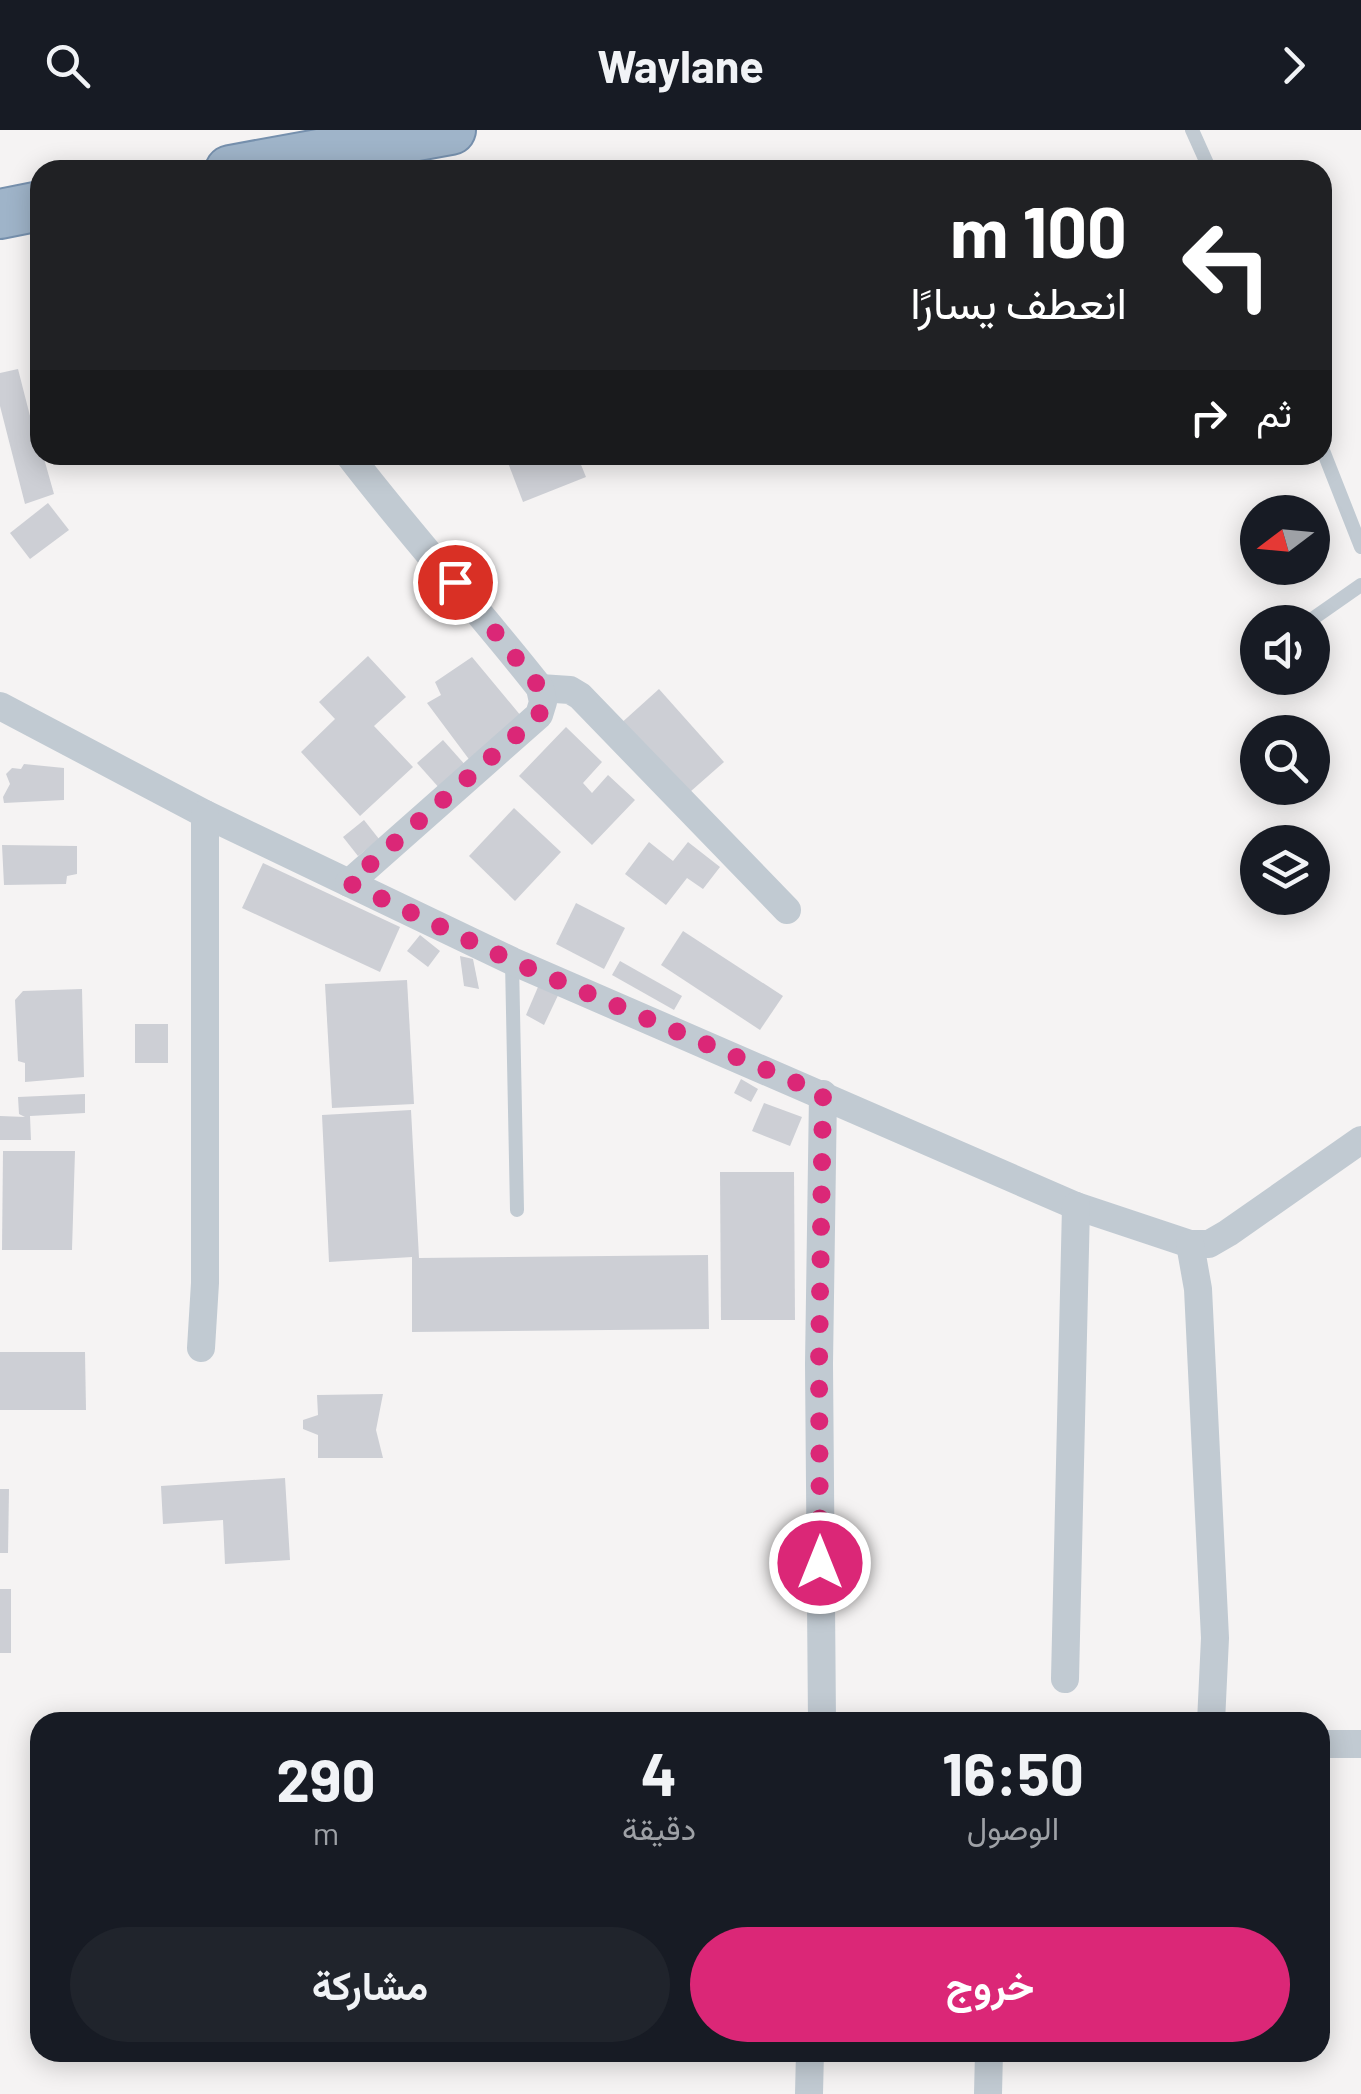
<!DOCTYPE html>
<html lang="ar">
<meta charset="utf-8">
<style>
body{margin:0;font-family:Barlow,Vazirmatn,sans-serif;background:#20242c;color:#f1f3f6;direction:rtl;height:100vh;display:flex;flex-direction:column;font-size:38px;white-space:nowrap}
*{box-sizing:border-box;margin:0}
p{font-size:32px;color:#9ea1a6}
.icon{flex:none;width:55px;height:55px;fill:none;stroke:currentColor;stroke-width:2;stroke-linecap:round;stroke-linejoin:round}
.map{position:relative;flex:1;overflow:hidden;direction:ltr}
.details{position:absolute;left:30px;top:1582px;width:1300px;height:350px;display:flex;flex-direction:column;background:#171b24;border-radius:30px;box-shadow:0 5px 25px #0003;direction:rtl}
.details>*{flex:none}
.hud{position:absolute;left:30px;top:30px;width:1302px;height:305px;border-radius:30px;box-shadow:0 5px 25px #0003;direction:rtl;background:#202124;color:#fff;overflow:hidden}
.needle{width:65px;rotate:254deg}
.controls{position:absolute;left:1240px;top:365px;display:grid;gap:20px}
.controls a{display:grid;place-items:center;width:90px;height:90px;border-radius:50%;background:#171b24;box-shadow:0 5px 25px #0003;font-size:50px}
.pin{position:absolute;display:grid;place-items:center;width:85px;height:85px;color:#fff;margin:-42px;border:5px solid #fff;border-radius:50%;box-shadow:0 2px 10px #0007}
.me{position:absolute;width:110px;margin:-55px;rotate:0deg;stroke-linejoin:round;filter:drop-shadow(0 0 8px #0008)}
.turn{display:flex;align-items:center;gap:35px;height:210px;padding:0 40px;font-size:45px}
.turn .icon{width:130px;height:130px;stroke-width:2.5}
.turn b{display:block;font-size:70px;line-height:85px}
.then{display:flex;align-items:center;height:95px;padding:0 40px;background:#0003;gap:20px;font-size:38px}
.eta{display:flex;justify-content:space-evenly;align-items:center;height:170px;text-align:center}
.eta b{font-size:60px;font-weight:700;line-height:70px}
.primary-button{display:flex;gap:20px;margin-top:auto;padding:20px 40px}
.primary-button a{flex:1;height:115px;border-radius:60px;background:#db2777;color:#fff;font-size:40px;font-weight:700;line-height:115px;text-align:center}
.primary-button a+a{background:#20242c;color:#f1f3f6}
header{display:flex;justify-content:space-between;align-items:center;height:130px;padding:0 40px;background:#171b24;font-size:45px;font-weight:700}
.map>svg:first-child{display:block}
</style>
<header><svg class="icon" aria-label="forward" viewBox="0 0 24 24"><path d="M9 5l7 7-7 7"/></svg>Waylane<svg class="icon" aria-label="search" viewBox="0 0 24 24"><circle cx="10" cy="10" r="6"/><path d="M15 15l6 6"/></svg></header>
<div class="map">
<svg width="1361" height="1964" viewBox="0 0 1361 1964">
<rect width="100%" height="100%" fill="#f5f3f3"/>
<g fill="#cdcfd5">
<polygon points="18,239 40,325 43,325 54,364 25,374 0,276 0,243"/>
<polygon points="505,325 577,325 586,347 523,372"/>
<polygon points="48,373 69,400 30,429 10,403"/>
<polygon points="368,526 406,567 374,596 413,637 360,686 301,622 335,589 319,572"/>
<polygon points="472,527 526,592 474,636 427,573 441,565 435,552"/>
<polygon points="659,559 724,632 682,669 618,596"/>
<polygon points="566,597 602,632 583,653 592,663 608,645 635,670 592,715 519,646"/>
<polygon points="443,610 467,637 441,660 417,633"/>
<polygon points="24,634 64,638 64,670 4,673 3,667 10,654 6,644 12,638 21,639"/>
<polygon points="514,678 561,722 515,771 469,726"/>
<polygon points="364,690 379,709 358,726 343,707"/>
<polygon points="649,712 673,731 688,712 720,737 703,759 687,748 666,775 625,744"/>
<polygon points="2,715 77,716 77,744 67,746 66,754 4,755"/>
<polygon points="263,733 400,797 380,842 242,778"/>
<polygon points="576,773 625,798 604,839 556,814"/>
<polygon points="683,801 783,866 760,900 661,835"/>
<polygon points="420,805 440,821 428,837 407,821"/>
<polygon points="460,826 473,829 479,859 464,856"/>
<polygon points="620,831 682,866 674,880 612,845"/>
<polygon points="407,850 414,974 332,978 325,854"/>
<polygon points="541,850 561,859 544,895 526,885"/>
<polygon points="82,859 84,947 25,952 25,933 18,931 15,870 23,861"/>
<rect x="135" y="894" width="33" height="39"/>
<polygon points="741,949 758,959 751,972 734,963"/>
<polygon points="85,964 85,983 30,986 31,1010 0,1010 0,986 25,987 19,984 18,967"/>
<polygon points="764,973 802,987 790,1016 752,1001"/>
<polygon points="411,980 419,1128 708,1125 709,1199 412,1202 412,1127 329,1132 322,985"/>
<polygon points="3,1021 75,1021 72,1120 2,1120"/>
<polygon points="720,1042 794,1042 795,1190 721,1190"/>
<polygon points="0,1222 85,1222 86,1280 0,1280"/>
<polygon points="383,1264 376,1300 383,1328 318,1328 318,1305 303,1299 303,1290 318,1285 317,1265"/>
<polygon points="285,1348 290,1430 225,1434 223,1390 163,1394 161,1356"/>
<polygon points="0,1359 9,1359 8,1423 0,1423"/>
<rect x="0" y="1459" width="11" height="64"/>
</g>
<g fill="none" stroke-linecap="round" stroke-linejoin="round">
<g stroke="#7690ad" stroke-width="52">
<g id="trunk">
<polyline points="230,40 451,0"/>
<polyline points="0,84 40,76"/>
</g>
</g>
<g stroke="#c1cad2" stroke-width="14">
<polyline points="1192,0 1210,40"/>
<polyline points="1322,318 1361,417"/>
<polyline points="1308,492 1361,455"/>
<polyline points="512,832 517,1080"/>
</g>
<g stroke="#c1cad2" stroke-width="28">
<polyline points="540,558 570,560 580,566 787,780"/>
<polyline points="0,576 205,684 512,831 1076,1076 1190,1114 1209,1114 1228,1103 1361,1010"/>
<path d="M 349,753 L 539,585 L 543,572 L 540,558 C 478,479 410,405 349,325"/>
<polyline points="1190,1114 1198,1159 1215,1508 1211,1592"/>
<polyline points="201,1218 205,1153 205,684"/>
<polyline points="1065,1549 1076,1076"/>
<polyline points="822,1592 819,1234 823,964"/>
<polyline points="1320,1614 1361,1614"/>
<polyline points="809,1964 810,1922"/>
<polyline points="988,1964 989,1922"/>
</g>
<use href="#trunk" stroke="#9fb4c9" stroke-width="48"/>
</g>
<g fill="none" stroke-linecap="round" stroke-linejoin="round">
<polyline stroke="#db2777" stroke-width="18" stroke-dasharray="0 32.4" points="455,452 540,558 543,572 539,585 349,753 512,831 823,964 819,1234 820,1433"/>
</g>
</svg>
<div class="controls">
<a><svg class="needle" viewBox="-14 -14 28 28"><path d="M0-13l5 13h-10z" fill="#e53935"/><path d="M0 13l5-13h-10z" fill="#9ea1a6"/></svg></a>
<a><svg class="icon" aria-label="sound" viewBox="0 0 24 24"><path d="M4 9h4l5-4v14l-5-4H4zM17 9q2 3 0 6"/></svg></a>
<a><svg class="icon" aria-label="search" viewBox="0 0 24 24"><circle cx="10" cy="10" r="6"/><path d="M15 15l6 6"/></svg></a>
<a><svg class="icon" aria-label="layers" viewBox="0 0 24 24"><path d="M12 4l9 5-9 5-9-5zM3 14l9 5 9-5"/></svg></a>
</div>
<div class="pin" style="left:455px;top:452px;background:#d93025"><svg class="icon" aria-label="arrive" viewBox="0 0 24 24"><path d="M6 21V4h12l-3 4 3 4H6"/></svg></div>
<svg class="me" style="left:820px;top:1433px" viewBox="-20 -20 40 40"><circle r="17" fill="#db2777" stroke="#fff" stroke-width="3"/><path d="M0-11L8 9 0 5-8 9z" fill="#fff"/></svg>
<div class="hud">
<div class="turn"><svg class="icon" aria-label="left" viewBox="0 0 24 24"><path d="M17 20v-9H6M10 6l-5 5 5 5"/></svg><div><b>100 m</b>انعطف يسارًا</div></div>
<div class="then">ثم<svg class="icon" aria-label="right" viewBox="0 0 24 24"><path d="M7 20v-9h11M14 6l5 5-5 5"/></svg></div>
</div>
<section class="details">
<div class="eta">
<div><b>16:50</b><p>الوصول</p></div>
<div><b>4</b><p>دقيقة</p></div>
<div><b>290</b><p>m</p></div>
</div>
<div class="primary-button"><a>خروج</a><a>مشاركة</a></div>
</section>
</div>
